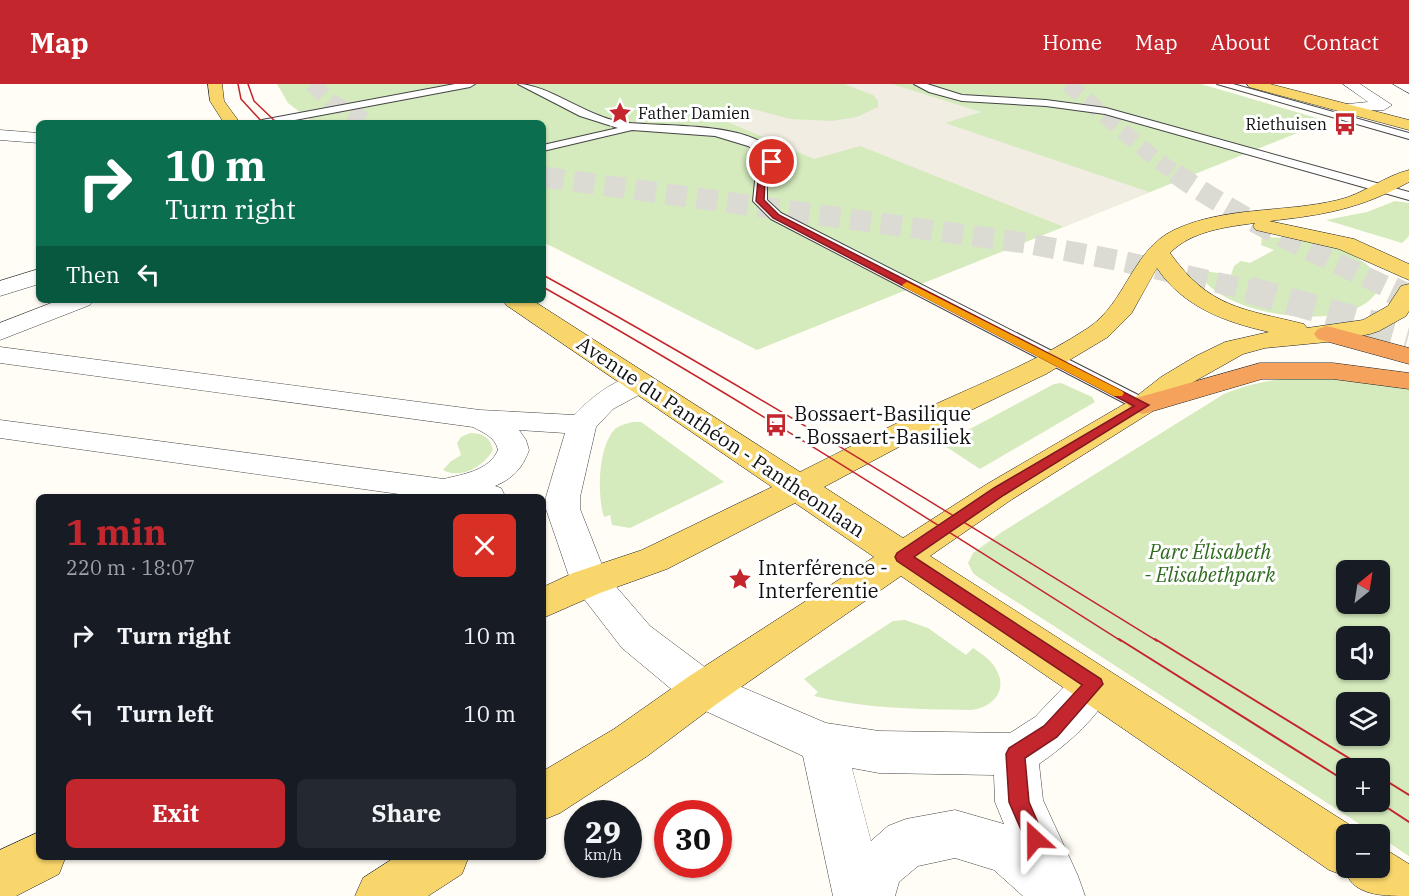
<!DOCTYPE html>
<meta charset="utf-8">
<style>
body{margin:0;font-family:"IBM Plex Serif",serif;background:#242831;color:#f1f3f6;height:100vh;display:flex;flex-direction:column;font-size:22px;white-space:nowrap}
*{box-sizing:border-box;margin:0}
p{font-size:20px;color:#9ea1a6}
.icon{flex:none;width:33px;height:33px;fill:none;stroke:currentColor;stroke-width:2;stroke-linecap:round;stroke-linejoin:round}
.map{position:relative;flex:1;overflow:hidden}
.details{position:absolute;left:36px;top:410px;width:510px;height:366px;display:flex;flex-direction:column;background:#171b24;border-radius:9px;box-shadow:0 2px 4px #0004}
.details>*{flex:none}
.banner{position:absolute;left:36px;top:36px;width:510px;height:183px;border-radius:9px;box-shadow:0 2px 4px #0004;background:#0b6e4f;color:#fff;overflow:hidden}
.needle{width:39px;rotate:30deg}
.controls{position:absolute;left:1336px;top:476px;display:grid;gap:12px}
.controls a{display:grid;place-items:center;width:54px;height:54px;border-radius:9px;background:#171b24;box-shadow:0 2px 4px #0004;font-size:30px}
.speed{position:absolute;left:564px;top:716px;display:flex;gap:12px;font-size:30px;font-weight:700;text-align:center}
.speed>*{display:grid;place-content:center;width:78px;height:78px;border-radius:50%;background:#171b24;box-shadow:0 2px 4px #0004;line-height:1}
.speed small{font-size:15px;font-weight:400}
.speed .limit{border:9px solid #d22;background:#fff;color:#111}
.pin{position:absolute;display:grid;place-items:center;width:51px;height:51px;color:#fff;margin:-26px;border:3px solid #fff;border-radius:50%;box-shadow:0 2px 6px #0007}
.me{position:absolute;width:66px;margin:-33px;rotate:336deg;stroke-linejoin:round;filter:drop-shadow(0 0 4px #0008)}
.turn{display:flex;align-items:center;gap:21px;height:126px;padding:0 30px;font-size:27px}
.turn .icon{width:78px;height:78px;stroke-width:2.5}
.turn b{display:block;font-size:42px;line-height:51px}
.then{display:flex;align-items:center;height:57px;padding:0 30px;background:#0003;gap:12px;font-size:22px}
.round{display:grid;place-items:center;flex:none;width:63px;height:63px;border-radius:9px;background:#242831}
.headline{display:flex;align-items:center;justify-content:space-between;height:102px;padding:0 30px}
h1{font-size:36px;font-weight:800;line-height:45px;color:#c4262e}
.primary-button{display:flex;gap:12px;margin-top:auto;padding:12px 30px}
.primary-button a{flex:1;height:69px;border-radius:9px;background:#c4262e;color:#fff;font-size:24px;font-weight:800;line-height:69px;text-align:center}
.primary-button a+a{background:#242831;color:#f1f3f6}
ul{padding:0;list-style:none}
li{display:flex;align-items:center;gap:18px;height:78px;padding:0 30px}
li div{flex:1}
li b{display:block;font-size:22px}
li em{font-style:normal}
header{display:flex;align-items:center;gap:36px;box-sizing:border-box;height:84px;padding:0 30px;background:#c4262e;color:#fff}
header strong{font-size:28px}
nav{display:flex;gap:33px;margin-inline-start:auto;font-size:21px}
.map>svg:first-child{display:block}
</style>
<header>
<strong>Map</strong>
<nav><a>Home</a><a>Map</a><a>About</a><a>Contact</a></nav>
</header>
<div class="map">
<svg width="1409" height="812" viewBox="0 0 1409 812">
<rect width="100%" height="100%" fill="#fffdf5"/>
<g fill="#d5ebbd" fill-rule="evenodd">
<polygon points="277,0 1201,0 1327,37 757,266 543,158 543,39 314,39 288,19"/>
<polygon points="1395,117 1409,119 1409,152 1402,159 1326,136 1367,128"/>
<path d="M 1262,153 C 1300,154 1361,160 1381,198 C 1367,256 1215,234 1198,186 L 1231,191 L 1234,182 L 1241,177 L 1250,179 L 1274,166 L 1261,161 Z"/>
<path d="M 1316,293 L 1409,304 L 1409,772 L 1380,753 L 1380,750 L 1375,750 L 978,493 L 973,489 L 968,479 L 973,469 L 1002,448 L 1224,310 C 1257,297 1281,294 1316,293 ZM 1347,486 L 1380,486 L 1380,519 L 1347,519 ZM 1347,552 L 1380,552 L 1380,585 L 1347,585 ZM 1347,618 L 1380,618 L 1380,651 L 1347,651 ZM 1347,684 L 1380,684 L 1380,717 L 1347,717 Z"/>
<polygon points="1061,299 1092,313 1095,318 980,385 942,360 1054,300"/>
<path d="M 632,338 L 641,338 L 724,398 L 630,444 L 612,441 L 610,431 L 604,433 C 597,412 598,364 614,346 C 619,341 626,340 632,338 Z"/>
<path d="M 470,349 C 483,349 490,353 493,366 C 484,382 461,396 443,386 L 450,378 L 461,371 L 457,359 L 461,353 Z"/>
<path d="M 905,536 L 928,544 L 966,571 L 973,564 C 982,570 993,577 997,587 C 1008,608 991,624 971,626 C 918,625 866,625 814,612 L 818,608 L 804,595 L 893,537 Z"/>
</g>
<polygon fill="#f1ede2" points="844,0 892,0 981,28 945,39 1149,108 1064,143 860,62 814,75 714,32 749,24 790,35 832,37 857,33 878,23 878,17 873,11"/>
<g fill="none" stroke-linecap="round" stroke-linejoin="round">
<g stroke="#dbdad3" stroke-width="16" stroke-dasharray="16 8" stroke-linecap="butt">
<polyline points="312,0 330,17 371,39"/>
<polyline points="1068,0 1153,73 1178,91"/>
</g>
<g stroke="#dbdad3" stroke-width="21" stroke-dasharray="21 10" stroke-linecap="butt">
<path d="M 1175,89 C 1243,138 1321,171 1395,207"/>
<polyline points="543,93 1025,159 1121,177 1255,207"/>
</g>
<g stroke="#dbdad3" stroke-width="27" stroke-dasharray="27 14" stroke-linecap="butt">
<polyline points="1249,206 1409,250"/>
<polyline points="1392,206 1409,214"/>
</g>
<g stroke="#444" stroke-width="2">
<g id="lane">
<polygon points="455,0 475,0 470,3 279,39 257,39 262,36"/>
<path d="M 518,0 C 547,0 586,32 621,38 C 663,44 745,36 776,69 L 778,78 L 767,97 L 767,116 L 781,129 L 1150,317 L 1153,321 L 1150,325 L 1136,325 L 771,135 L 753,117 L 755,97 L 766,78 L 764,71 L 748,62 L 715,52 L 632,46 L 543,67 L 543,61 L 618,44 L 580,32 Z"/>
<polygon points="914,0 927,0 962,11 1046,16 1106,24 1409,108 1409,116 1105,30 1046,22 962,17 929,8"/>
<polygon points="1217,0 1233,0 1409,49 1409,55"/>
</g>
</g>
<g stroke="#444" stroke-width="1">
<g id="street">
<polygon points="1343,0 1360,0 1392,21 1384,26 1338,27 1335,24 1338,21 1368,18"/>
<polygon points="1393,0 1409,0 1409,9"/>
<polygon points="0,46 39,49 39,59 0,56"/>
<polygon points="39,185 39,200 0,212 0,197"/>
<polygon points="59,216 93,216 90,221 0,256 0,239"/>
<path d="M 0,263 L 480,326 L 574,331 C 592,313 623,286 650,293 L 654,299 L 650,305 L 613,325 L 596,343 L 580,413 L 580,425 L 606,491 L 650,542 L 718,593 L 826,639 L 879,647 L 1010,649 L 1035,633 L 1079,587 L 1094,582 L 1109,587 L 1115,600 C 1099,633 1069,659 1039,680 L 1043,716 L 1078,792 L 1085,812 L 1023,812 L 994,786 L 955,774 L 918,782 L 899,798 L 895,812 L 833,812 L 803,672 L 688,619 L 622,564 L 571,498 L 546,425 L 546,413 L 565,349 L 519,346 L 526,356 L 529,366 C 523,384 512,395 495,402 L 501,404 L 505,412 L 413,412 L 0,354 L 0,336 L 444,395 C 463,390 489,387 498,366 C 495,353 484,349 473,343 L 0,279 ZM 852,684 L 879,689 L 994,691 L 995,718 L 1004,740 L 955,726 L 906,735 L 888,742 L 871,757 Z"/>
</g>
</g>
<g stroke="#222" stroke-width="1">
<g id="primary">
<polygon points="208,0 222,0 224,17 240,39 224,39 210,17"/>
<polygon points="1247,0 1270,0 1409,36 1409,46 1249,3"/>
<path d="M 1409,86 L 1409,98 C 1360,125 1324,131 1269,137 L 1354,155 L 1409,180 L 1409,196 L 1339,165 L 1256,146 L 1253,142 L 1255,139 C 1226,143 1191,147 1170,169 C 1209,224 1243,225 1304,240 L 1307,244 L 1363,236 L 1388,222 L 1401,202 L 1409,200 L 1409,227 L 1406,232 L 1379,247 L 1370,250 L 1327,258 L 1265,264 L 1243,270 L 1181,305 L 1153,327 L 1011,416 L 930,472 L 1364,750 L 1347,750 L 1347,783 L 1380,783 L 1380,762 L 1409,780 L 1409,812 C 1386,812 1358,812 1348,793 L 1329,786 L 901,492 L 718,619 L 646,673 L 560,729 L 543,736 L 543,687 L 614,645 L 688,593 L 874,473 L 795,419 L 667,485 L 600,509 L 543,534 L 543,503 L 573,489 L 642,466 L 772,403 L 506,221 L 503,216 L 532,216 L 800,388 C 846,365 892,341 938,319 C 989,296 1041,275 1088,244 C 1126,219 1132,166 1174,146 C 1225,122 1284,129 1338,116 C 1364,110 1384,92 1409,86 ZM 1157,184 C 1183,223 1225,238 1269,248 L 1225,258 L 1196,272 L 1161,293 L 1133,315 L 987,400 L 903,454 L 824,403 L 938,342 L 1046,290 L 1108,253 L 1131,230 Z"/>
<polygon points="39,748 39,772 66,772 59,790 16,812 0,812 0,766"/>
<polygon points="397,772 469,772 462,790 428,812 355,812 363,794"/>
</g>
</g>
<g stroke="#222" stroke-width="1">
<g id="highway">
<polygon points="1327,242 1409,264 1409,280 1318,255 1314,250 1318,245"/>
<polygon points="1260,279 1333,279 1409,289 1409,305 1333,295 1262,295 1143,330 1133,327 1128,321 1133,315"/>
</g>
</g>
<use href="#lane" fill="#fff" fill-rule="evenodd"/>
<use href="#street" fill="#fff" fill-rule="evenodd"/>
<use href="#primary" fill="#f9d66b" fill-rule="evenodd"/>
<use href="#highway" fill="#f5a25d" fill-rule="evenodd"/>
<g stroke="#c4262e" stroke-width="1.5">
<polyline points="238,0 241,15 263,39"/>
<polyline points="248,0 254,17 277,39"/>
<path d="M 543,191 C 752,306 954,432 1157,557"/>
<path d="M 543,203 C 740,314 930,436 1121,557"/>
</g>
<g stroke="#c4262e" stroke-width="2">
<polyline points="1119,555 1347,698"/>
<polyline points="1155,555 1365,684"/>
<polyline points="1380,693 1409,711"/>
<polyline points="1377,717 1409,738"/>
</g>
</g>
<polygon fill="#c4262e" stroke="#7f191e" stroke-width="1.5" points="769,76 775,78 765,97 764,116 779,131 1149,321 1004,411 914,473 1101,595 1103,600 1057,653 1025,674 1029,718 1045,755 1043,762 1035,765 1028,762 1009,718 1006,670 1009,664 1044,642 1082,601 897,477 895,473 897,469 994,404 1134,322 773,134 756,117 758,97"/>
<polygon fill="#f59e0b" points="907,198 1122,307 1124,309 1122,312 1114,312 904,203 902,201"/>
<defs>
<g id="sight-bare" transform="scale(1.8)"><path d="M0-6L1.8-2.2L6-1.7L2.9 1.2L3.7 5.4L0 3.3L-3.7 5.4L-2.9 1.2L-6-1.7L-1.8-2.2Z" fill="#c4262e" stroke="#fff" stroke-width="2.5" paint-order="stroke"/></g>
<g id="bus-bare" transform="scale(1.8)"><path d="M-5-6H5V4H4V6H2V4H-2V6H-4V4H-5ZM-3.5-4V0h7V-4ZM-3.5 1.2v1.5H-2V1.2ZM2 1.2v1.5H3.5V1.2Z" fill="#c4262e" stroke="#fff" stroke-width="2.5" paint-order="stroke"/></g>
</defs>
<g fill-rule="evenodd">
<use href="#sight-bare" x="620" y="29"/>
<use href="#bus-bare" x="1345" y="40"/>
<use href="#bus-bare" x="776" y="341"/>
<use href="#sight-bare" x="740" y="495"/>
</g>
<g text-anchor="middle" stroke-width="6" stroke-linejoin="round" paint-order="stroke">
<g font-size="16" fill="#111" stroke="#fff" text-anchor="start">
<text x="638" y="35">Father Damien</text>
<text x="1327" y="46" text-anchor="end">Riethuisen</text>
</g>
<g font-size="20" fill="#111" stroke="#fff" text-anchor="start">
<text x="794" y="337">Bossaert-Basilique<tspan x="794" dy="23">- Bossaert-Basiliek</tspan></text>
<text x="758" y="491">Interférence -<tspan x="758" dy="23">Interferentie</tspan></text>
</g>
<g font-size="20" fill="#111" stroke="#fff">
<text transform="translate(721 353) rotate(34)" y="7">Avenue du Panthéon - Pantheonlaan</text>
</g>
<g font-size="20" font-style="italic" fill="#2f6b1f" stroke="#fff">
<text x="1210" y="475">Parc Élisabeth<tspan x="1210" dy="23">- Elisabethpark</tspan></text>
</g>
</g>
</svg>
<div class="controls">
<a><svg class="needle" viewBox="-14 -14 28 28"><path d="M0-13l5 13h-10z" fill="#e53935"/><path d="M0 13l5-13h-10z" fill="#9ea1a6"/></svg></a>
<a><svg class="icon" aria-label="sound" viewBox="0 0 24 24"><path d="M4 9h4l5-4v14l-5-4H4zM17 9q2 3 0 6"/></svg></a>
<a><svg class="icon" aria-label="layers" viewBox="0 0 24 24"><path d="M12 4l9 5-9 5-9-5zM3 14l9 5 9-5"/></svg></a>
<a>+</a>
<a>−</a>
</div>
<div class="speed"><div>29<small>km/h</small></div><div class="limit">30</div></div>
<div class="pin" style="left:772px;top:78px;background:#d93025"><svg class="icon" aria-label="arrive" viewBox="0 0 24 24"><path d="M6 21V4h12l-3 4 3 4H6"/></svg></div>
<svg class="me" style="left:1035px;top:755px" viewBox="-20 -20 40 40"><path d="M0-17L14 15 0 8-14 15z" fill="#c4262e" stroke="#fff" stroke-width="4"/></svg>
<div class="banner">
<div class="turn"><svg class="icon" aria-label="right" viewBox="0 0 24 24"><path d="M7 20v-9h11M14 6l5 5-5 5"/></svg><div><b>10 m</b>Turn right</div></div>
<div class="then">Then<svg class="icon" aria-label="left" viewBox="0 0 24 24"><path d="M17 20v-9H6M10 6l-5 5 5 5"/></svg></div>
</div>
<section class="details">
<div class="headline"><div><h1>1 min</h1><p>220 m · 18:07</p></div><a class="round" style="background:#d93025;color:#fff"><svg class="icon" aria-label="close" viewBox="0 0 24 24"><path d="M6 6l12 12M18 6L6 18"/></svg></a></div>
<ul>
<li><svg class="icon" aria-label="right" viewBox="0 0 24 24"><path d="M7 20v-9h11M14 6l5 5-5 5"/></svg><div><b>Turn right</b></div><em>10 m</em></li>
<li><svg class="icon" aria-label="left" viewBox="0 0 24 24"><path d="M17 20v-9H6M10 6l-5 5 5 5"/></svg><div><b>Turn left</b></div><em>10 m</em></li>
</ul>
<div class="primary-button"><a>Exit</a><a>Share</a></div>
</section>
</div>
